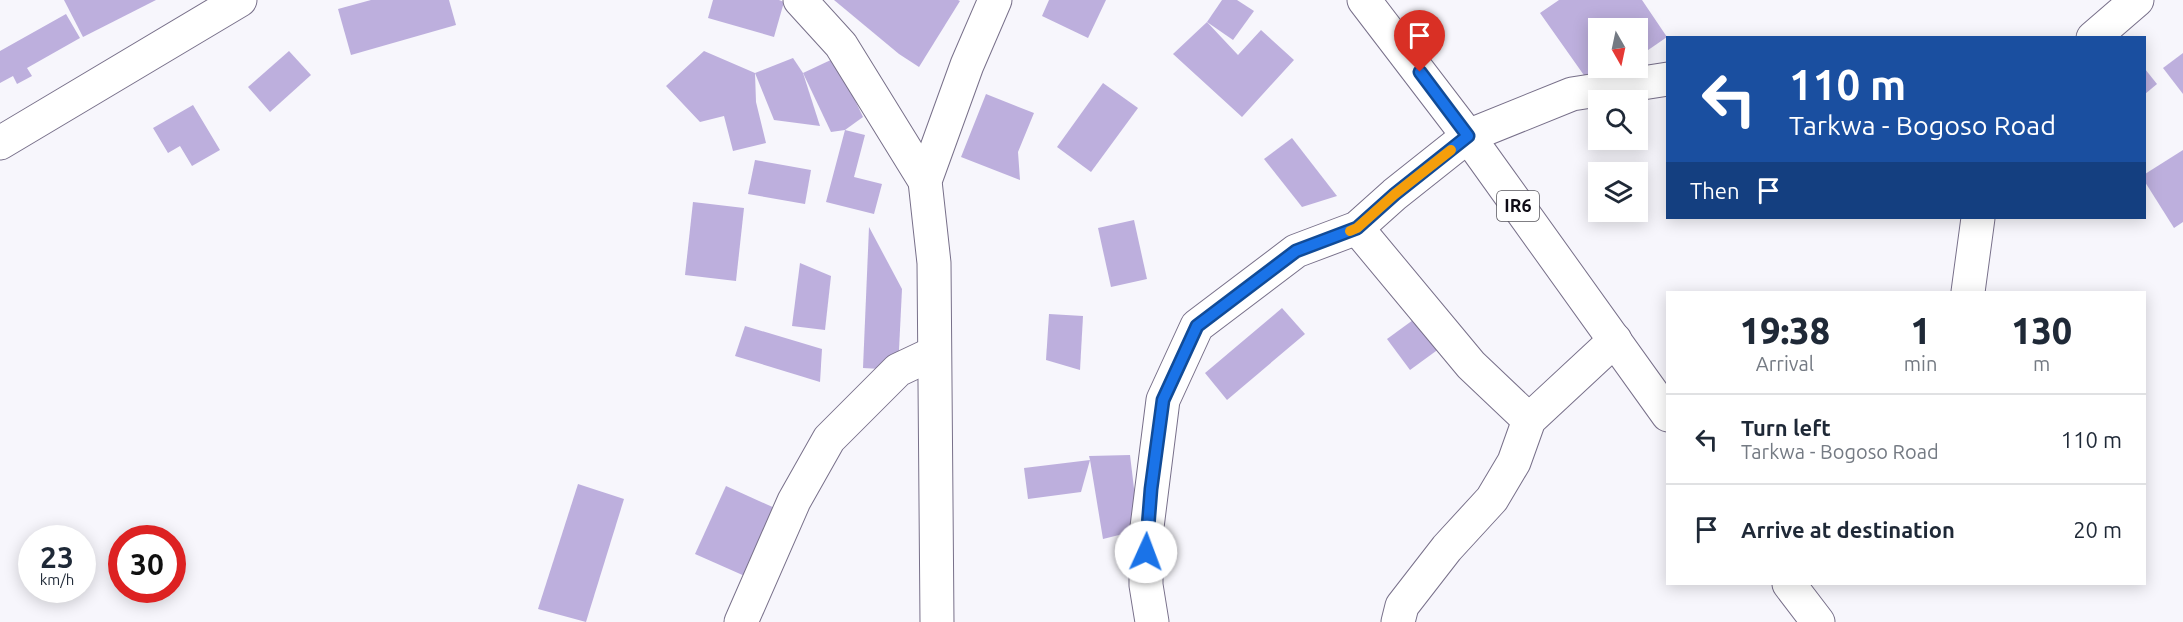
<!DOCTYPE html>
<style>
body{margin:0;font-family:Ubuntu,sans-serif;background:#f2f2f3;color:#1f2937;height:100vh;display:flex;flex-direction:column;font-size:22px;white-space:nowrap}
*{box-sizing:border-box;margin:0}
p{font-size:20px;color:#747a83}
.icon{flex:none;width:33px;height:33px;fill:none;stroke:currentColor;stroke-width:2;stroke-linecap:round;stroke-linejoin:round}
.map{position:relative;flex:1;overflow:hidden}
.panel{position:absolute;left:1666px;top:291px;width:480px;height:294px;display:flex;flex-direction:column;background:#fff;border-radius:0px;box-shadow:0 3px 15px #0003}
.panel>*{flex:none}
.top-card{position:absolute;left:1666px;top:36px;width:480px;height:183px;border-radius:0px;box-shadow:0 3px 15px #0003;background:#1a4fa0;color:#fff;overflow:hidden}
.needle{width:39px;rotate:171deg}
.fabs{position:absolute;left:1588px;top:18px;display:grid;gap:12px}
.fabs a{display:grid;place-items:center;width:60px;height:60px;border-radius:0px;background:#fff;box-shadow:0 3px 15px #0003;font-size:30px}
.speed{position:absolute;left:18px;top:525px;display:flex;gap:12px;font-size:30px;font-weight:700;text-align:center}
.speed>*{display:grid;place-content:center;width:78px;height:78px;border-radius:50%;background:#fff;box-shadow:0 3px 15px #0003;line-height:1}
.speed small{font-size:15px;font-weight:400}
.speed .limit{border:9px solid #d22;background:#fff;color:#111}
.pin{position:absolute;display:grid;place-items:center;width:51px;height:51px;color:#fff;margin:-62px -26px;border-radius:50% 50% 50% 0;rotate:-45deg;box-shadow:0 0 6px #0007}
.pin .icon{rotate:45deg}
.me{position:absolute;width:66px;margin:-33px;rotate:2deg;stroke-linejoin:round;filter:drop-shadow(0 0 4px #0008)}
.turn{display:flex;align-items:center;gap:21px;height:126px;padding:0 24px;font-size:27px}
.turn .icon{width:78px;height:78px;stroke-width:2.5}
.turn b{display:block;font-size:42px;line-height:51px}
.then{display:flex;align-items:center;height:57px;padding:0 24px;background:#0003;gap:12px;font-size:22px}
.eta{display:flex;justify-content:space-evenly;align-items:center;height:102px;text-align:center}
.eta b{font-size:36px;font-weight:800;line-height:42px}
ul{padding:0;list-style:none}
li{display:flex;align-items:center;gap:18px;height:90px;padding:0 24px;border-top:2px solid #e0e1e3}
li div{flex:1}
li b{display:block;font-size:22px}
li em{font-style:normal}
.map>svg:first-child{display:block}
</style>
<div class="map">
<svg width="2183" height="622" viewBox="0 0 2183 622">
<rect width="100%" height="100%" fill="#f7f6fc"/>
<g fill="#bdafdd">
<polygon points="64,0 156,0 83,37"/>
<polygon points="371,0 449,0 456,25 351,55 338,9"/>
<polygon points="713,0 779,0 784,2 774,37 708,18"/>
<polygon points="834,0 958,0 960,1 919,67 899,54"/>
<polygon points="1049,0 1106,0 1088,38 1042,16"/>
<polygon points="1222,0 1237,0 1254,11 1233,40 1207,22"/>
<polygon points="1559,0 1642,0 1667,37 1638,57 1638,28 1599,28 1599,68 1623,68 1593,88 1540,13"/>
<polygon points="66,14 80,38 27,68 32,76 17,84 13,76 0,83 0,51"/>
<polygon points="1207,22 1238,55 1261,30 1294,60 1242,117 1173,54"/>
<polygon points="289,51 311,75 270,112 248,87"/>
<polygon points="704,51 755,73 756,102 766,143 733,151 724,116 700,122 666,86"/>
<polygon points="2183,53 2183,94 2163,68"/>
<polygon points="793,58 803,73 820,126 774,120 755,73"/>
<polygon points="835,58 863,117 845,130 831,132 803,73"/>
<polygon points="2145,69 2157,84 2145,94"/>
<polygon points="1103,83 1138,108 1091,172 1057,147"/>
<polygon points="986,94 1034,113 1018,152 1020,180 961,157"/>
<polygon points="193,105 220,150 192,166 180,146 168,153 153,128"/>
<polygon points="845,130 865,135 854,177 882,184 874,214 826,202"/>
<polygon points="1292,138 1337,196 1302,207 1264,159"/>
<polygon points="2183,150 2183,222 2174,228 2145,182 2145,174"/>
<polygon points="755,160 811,170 805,204 748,194"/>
<polygon points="693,202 744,208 736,281 685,275"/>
<polygon points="1134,220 1147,279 1111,287 1098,228"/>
<polygon points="869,227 902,289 898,370 863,368"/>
<polygon points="800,263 831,276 825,330 792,326"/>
<polygon points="1282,308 1305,334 1227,400 1205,373"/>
<polygon points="1424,312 1447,343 1410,370 1387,339"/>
<polygon points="1049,314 1083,316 1080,370 1046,360"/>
<polygon points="745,326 822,349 820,382 735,356"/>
<polygon points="1130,455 1139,530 1103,539 1090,460 1081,492 1028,499 1024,468 1090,460 1089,456"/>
<polygon points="578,484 624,499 586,622 538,609"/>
<polygon points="726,486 777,509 747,577 695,554"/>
</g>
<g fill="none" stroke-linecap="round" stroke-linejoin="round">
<g stroke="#78708a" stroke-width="35">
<g id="street">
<polyline points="800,0 841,45 925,181"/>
<polyline points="2093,38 2137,0"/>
<polyline points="1357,228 1471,365 1529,420"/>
<polyline points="1968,292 1978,218"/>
<polyline points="741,622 794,501 829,439 898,370 934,353"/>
<polyline points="937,622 934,263 925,181 967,65 995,0"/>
<polyline points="1152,622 1146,585 1146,535 1163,400 1197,326 1296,251 1357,228 1395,194 1468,136 1572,94 1668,79"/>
<polyline points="1398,622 1402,606 1447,548 1492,499 1514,462 1529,420 1615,340"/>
</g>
</g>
<g stroke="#78708a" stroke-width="35">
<polyline id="secondary" points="0,143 240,0"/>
</g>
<g stroke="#78708a" stroke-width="35">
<g id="primary">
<polyline points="1364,0 1468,136 1668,415"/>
<polyline points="1789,584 1818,622"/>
</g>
</g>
<use href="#street" stroke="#fff" stroke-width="33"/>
<use href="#secondary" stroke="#fff" stroke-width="33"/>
<use href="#primary" stroke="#fff" stroke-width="33"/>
</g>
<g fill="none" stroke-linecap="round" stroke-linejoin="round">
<g stroke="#114b97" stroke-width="15">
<polyline id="route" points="1146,552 1151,489 1163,400 1197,326 1296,251 1357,228 1395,194 1468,136 1420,72"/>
</g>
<use href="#route" stroke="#1a73e8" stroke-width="10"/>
<polyline stroke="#f59e0b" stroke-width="10" points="1350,231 1357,228 1395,194 1451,150"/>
</g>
<g text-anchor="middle" stroke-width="6" stroke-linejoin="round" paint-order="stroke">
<rect fill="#fff" stroke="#57555c" stroke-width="1.5" x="1497" y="191" width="42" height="30" rx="4.5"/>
<g font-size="18" font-weight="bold" fill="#0f0c16">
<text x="1518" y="212">IR6</text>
</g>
</g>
</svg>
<div class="fabs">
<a><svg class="needle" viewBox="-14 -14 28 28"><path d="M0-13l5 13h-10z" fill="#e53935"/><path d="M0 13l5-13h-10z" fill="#747a83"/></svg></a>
<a><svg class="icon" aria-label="search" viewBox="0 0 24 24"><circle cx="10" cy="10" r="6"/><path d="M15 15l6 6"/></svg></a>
<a><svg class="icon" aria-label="layers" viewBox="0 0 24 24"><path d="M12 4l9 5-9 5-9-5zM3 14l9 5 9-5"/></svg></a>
</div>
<div class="speed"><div>23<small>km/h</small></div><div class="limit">30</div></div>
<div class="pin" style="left:1420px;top:72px;background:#d93025"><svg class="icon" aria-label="arrive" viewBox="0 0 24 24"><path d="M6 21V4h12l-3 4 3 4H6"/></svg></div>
<svg class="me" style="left:1146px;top:552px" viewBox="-20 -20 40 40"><circle r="19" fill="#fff"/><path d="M0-13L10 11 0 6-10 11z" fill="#1a73e8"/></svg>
<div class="top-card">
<div class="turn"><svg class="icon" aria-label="left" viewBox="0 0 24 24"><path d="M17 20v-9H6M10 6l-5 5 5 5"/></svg><div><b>110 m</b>Tarkwa - Bogoso Road</div></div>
<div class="then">Then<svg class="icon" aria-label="arrive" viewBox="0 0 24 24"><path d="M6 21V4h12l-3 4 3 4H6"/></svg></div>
</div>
<section class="panel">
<div class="eta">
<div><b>19:38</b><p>Arrival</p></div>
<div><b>1</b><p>min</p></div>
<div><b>130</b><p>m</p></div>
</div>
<ul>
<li><svg class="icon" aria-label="left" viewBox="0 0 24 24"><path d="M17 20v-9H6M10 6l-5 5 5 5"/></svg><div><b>Turn left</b><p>Tarkwa - Bogoso Road</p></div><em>110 m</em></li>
<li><svg class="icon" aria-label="arrive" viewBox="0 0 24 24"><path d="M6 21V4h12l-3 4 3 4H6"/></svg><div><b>Arrive at destination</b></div><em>20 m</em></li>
</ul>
</section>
</div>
